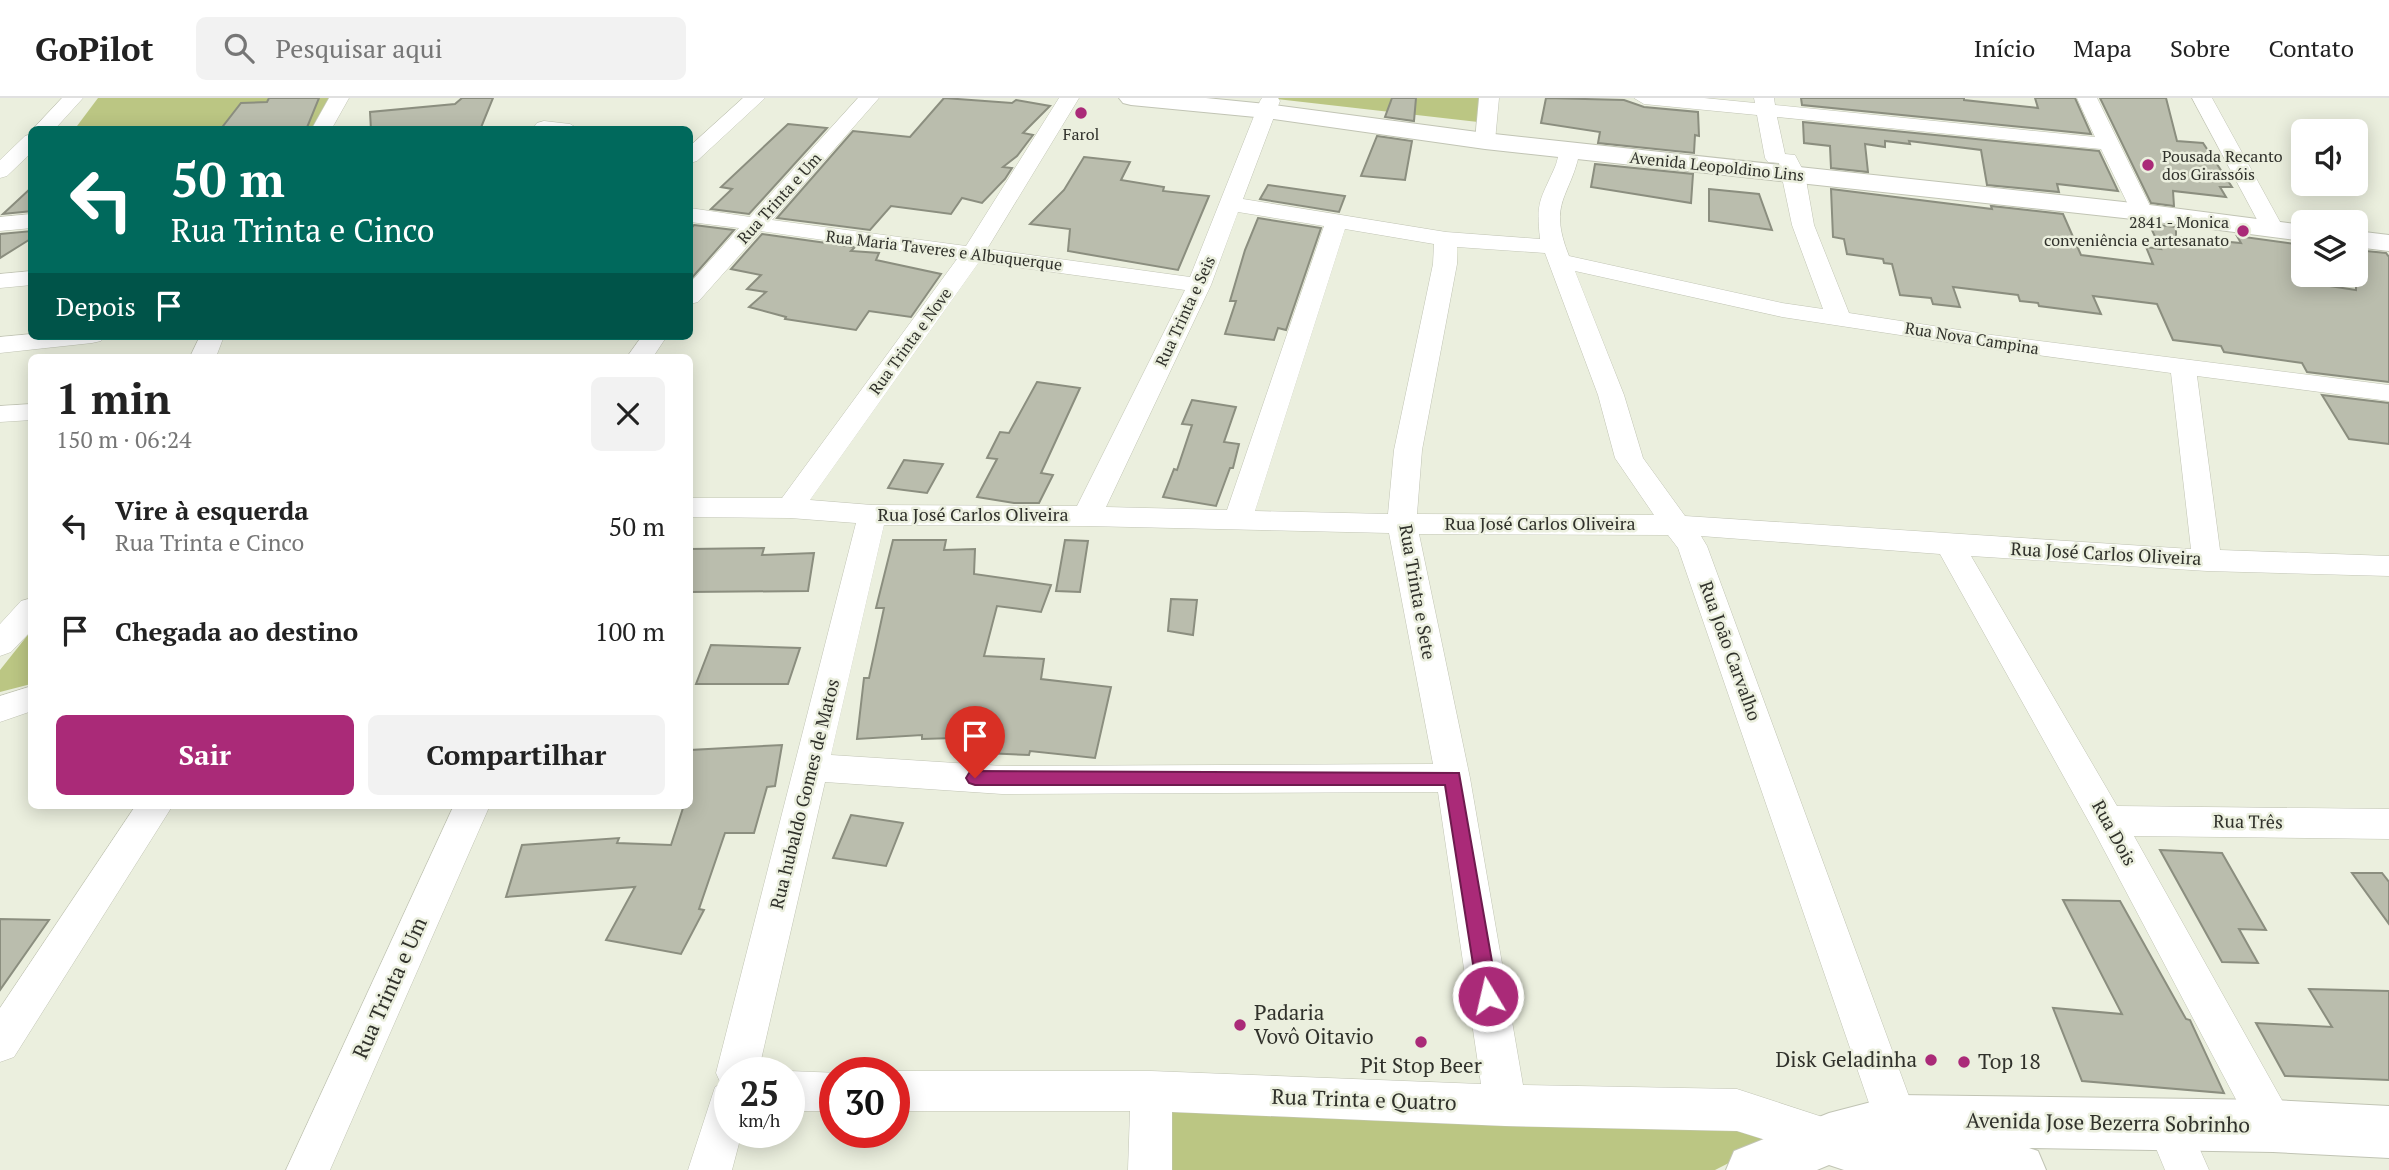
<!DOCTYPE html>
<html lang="pt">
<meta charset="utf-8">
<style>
body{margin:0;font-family:"PT Serif",serif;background:#f2f2f2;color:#222;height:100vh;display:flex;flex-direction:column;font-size:26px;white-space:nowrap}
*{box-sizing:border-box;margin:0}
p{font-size:23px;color:#767676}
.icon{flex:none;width:38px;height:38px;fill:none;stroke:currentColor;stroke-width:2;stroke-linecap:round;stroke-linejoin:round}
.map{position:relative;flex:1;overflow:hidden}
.drawer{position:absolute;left:28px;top:256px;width:665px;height:455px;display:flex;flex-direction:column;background:#fff;border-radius:10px;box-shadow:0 4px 18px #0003}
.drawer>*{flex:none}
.guide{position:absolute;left:28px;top:28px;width:665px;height:214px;border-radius:10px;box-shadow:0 4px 18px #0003;background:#00695c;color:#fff;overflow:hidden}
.controls{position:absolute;left:2291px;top:21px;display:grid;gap:14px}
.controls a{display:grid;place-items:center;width:77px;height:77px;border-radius:10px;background:#fff;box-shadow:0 4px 18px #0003;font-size:35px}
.speed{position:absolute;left:714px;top:959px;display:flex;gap:14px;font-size:35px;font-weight:700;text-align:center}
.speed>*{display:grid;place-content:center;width:91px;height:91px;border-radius:50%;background:#fff;box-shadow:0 4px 18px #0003;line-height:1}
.speed small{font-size:18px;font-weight:400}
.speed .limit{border:10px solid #d22;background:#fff;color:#111}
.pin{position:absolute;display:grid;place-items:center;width:60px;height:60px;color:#fff;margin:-72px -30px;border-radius:50% 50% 50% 0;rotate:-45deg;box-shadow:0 0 7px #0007}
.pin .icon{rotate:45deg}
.me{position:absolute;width:77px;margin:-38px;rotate:351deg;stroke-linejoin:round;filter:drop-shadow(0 0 5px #0008)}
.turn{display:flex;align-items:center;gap:24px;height:147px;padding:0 28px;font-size:32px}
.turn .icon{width:91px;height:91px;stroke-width:2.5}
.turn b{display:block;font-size:49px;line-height:60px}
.then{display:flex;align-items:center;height:66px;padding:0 28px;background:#0003;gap:14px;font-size:26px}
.round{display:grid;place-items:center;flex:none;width:74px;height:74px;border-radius:10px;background:#f2f2f2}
.head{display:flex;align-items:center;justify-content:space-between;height:119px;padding:0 28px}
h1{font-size:42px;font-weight:600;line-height:52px}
.button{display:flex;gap:14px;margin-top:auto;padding:14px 28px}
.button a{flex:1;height:80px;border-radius:10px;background:#aa2a78;color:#fff;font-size:28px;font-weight:600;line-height:80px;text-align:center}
.button a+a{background:#f2f2f2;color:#222}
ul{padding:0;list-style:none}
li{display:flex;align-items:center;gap:21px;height:105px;padding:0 28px}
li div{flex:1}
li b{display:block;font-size:26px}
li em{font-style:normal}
header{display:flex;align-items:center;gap:42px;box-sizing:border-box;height:98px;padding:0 35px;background:#fff;border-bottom:2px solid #e0e0e0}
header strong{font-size:33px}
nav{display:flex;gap:38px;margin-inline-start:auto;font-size:24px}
.search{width:490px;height:63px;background:#f2f2f2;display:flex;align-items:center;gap:18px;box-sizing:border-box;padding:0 24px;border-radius:10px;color:#767676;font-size:26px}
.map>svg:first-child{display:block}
</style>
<header>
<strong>GoPilot</strong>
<div class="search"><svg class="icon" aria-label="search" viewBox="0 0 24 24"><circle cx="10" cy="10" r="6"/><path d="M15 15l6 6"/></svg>Pesquisar aqui</div>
<nav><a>Início</a><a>Mapa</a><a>Sobre</a><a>Contato</a></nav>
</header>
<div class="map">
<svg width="2389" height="1072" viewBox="0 0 2389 1072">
<rect width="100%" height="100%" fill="#ebefde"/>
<g fill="#bbc683">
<polygon points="98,0 332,0 315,31 74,32"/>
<polygon points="1267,0 1480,0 1478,24"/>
<polygon points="31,533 31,586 0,594 0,572"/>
<polygon points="1170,1009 1747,1024 1782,1038 1715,1072 1170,1072"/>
</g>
<g fill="#babdad" stroke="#8b8e7f" stroke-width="2">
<polygon points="269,0 319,0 306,32 220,32 241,5 267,4"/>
<polygon points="462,0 493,0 480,32 371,32 370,14 455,6"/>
<polygon points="944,0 1012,5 1016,2 1050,8 1023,35 1033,37 1017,58 1003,69 1012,70 1005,81 982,105 962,100 951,116 891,108 870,132 777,120 853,33 910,39"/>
<polygon points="1392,0 1416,0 1414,23 1385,19"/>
<polygon points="1546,0 1624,2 1644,9 1698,14 1699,38 1695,37 1694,55 1598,45 1600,34 1541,25"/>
<polygon points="1801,0 1964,0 1964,2 2038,10 2035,0 2075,0 2091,36 1802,7"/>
<polygon points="2100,0 2166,0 2177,43 2203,45 2232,89 2220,89 2226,99 2173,93 2174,108 2151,105"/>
<polygon points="1803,24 2099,53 2118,93 2057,86 2059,94 1987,87 1981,52 1909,43 1910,46 1885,43 1885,49 1865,46 1868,74 1831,70 1830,48 1804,45"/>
<polygon points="788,26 827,30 749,116 711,111 732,91 721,89"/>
<polygon points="1377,38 1412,43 1405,82 1361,78"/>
<polygon points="1084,59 1130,64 1121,82 1164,89 1163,93 1209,98 1178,172 1068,153 1070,131 1030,126 1064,92"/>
<polygon points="1595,66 1693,76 1691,105 1591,89"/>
<polygon points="1268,87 1345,98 1339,114 1260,101"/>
<polygon points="32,89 32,113 3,116"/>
<polygon points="1709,91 1759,96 1772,132 1709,123"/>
<polygon points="1831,91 1992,111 1991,108 2063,116 2081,157 2153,166 2146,149 2161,151 2149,126 2176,129 2176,139 2241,145 2237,138 2303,147 2303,184 2356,192 2356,152 2386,155 2389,159 2389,284 2307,274 2302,265 2224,254 2221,248 2173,242 2157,206 2093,198 2101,216 2039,208 2038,205 2020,203 2018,197 1953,189 1960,209 1933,206 1931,200 1900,197 1892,166 1884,165 1883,161 1847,156 1844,141 1833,139"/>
<polygon points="1258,120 1321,130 1286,232 1278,230 1274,242 1225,236 1236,203 1230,203 1245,152"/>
<polygon points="694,127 734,132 690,182 690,132"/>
<polygon points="32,133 32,140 0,160 0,136"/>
<polygon points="762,136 855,149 851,153 879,155 876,162 941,176 911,219 869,213 856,232 785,221 786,219 749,209 766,194 747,191 761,177 731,171"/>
<polygon points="1037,284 1080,290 1041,375 1053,377 1039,405 1014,405 977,399 997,361 987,360 1000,334 1009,335"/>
<polygon points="2322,297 2389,305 2389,346 2349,341"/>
<polygon points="1192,302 1236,309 1224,344 1239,346 1233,370 1230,370 1216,408 1163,399 1174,371 1177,372 1192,327 1182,326"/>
<polygon points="904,362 943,366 927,395 888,390"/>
<polygon points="893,442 946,442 944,452 975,451 974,476 1051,487 1041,514 997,508 984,558 1044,561 1041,581 1111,589 1095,660 1030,653 1029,657 985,655 988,639 922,641 922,637 857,641 864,580 869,580 884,510 876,510"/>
<polygon points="1065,442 1088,443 1080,494 1056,493"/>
<polygon points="764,450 762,457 814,455 808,493 690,494 690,451"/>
<polygon points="1171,501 1197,502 1193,537 1168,533"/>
<polygon points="711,547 800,550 788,586 696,586"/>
<polygon points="782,647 775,688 767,689 754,735 725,735 699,811 704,812 681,856 606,842 635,789 506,799 522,747 619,740 617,745 671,747 684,707 690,707 690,652"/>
<polygon points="851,717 903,725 886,768 833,760"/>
<polygon points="2160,752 2222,755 2266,832 2239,831 2258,865 2222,864"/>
<polygon points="2352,775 2382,775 2389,784 2389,826"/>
<polygon points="2063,802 2120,803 2186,921 2190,922 2224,995 2082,983 2053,910 2122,916"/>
<polygon points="0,821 49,822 0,892"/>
<polygon points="2309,891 2389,893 2389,982 2285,978 2256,925 2332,929"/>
</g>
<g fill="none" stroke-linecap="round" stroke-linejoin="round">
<g stroke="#c1c4b4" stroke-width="1">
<g id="street">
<polygon points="62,0 83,0 54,32 32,32"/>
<polygon points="329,0 349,0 331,32 311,32"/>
<polygon points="743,0 765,0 697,63 690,65 690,48"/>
<path d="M 858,0 L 879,0 L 772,122 L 966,148 L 1059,0 L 1079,0 L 987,151 L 1190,179 L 1260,3 L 1262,0 L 1278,0 L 1280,3 L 1243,101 L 1446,134 L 1540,141 C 1536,103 1540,103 1555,69 C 1558,62 1558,54 1563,48 L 1577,48 L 1580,52 C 1571,100 1547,103 1569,158 L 1782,205 L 1823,211 L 1792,127 L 1779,65 L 1768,64 L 1765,60 L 1757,17 L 1644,6 L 1634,0 L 1704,0 L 1755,5 L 1754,0 L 1774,0 L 1775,7 L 2095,39 L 2077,0 L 2097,0 L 2153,114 L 2150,119 L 2134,119 L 2101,51 L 1777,19 L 1785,56 L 1795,57 L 1805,76 L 1814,127 L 1849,215 L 1992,237 L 2389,287 L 2389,303 L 2197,278 L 2220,452 L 2389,458 L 2389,478 L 2207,473 L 1971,458 L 2117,708 L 2389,711 L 2389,741 L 2134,738 L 2288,1013 L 2294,1028 L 2288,1043 L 2273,1049 L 2258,1043 L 2094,733 L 1940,456 L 1701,438 L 1707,448 L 1936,1072 L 1892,1072 L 1678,450 L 1668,437 L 1419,436 L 1470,680 L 1523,987 L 1737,991 L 1844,1026 L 1850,1041 L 1844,1056 L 1829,1062 L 1737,1033 L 1505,1028 L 1172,1014 L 1172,1072 L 1128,1072 L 1130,1013 L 894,1013 L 894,975 L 889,975 L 894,973 L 1151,973 L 1481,986 L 1438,694 L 1002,696 L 825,684 L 758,975 L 730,975 L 730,1034 L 742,1034 L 732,1072 L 688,1072 L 715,989 L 721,986 L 716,975 L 856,425 L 790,420 L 690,419 L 690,400 L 782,400 L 957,161 L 761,133 L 698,204 L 690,206 L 690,185 L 739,130 L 690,124 L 690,110 L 750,119 ZM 1238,114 L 1324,128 L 1227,412 L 1106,409 L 1211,187 ZM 1345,131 L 1434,146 L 1433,166 L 1394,352 L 1388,416 L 1255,413 ZM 1457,149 L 1545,155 L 1598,297 L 1615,360 L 1654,417 L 1417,416 L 1422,352 L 1457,166 ZM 979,164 L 1185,192 L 1077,408 L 872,407 L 810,402 ZM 1575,173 L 1782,219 L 1992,251 L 2171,275 L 2191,451 L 1685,418 L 1643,360 L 1624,297 ZM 884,427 L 1087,428 L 1389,435 L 1433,666 L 1002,668 L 831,657 Z"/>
<polygon points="1479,0 1499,0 1495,43 1492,47 1478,47 1475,43"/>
<polygon points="2192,0 2212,0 2284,131 2281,136 2265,136 2262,131"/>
<polygon points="544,23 570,26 580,32 536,32 534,29 537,25"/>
<polygon points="32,36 32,54 7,78 0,80 0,62 25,38"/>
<polygon points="32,116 32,130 0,133 0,119"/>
<polygon points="32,173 32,187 0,190 0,176"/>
<polygon points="32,236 32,238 104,238 101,243 92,245 0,255 0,239"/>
<polygon points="200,238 224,238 216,259 190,259"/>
<polygon points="642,238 667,238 653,259 627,259"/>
<polygon points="32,306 32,322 0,324 0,308"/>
<polygon points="32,500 32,532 11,554 0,558 0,526 21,503"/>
<polygon points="32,588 32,613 0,624 0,598"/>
<polygon points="136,707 173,707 14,959 0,964 0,910"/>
<polygon points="454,707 490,707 330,1072 286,1072"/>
<polygon points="789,973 840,975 835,975 835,1013 789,1013 789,975 784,975"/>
<polygon points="2167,1005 2182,1011 2209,1072 2165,1072 2146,1026 2152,1011"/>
</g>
</g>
<g stroke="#c1c4b4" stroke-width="2">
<g id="secondary">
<polygon points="1119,0 1206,0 1266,6 1485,35 2142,106 2303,127 2303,143 2142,122 1485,51 1266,20 1131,7 1123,5"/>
<polygon points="2356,133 2389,137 2389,153 2356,149"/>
<polygon points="1898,997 2273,1002 2389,1008 2389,1060 2273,1054 2029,1050 2038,1053 2046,1072 1844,1072 1829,1067 1817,1072 1726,1072 1734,1053 1829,1015"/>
</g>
</g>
<use href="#street" fill="#fff" fill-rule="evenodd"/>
<use href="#secondary" fill="#fff" fill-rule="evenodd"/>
</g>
<polygon fill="#aa2a78" stroke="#6e1b4e" stroke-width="2" points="975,673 1459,675 1498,898 1495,905 1488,907 1481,905 1478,898 1445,687 975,687 969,685 966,680 969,675"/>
<g fill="#aa2a78" stroke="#ebefde" stroke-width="2.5">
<circle cx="1081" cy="15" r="7"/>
<circle cx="2148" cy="67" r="7"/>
<circle cx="2243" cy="133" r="7"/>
<circle cx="1240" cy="927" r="7"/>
<circle cx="1421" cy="944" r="7"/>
<circle cx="1931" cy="962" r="7"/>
<circle cx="1964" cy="964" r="7"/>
</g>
<g text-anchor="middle" stroke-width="5" stroke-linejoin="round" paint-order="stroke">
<g font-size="16" fill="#30312b" stroke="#ebefde">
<text x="1081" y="42">Farol</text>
<text x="2162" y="64" text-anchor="start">Pousada Recanto<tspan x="2162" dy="18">dos Girassóis</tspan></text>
<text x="2229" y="130" text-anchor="end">2841 - Monica<tspan x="2229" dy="18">conveniência e artesanato</tspan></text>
</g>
<g font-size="16" fill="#30312b" stroke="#ebefde">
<text transform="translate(1717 68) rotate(6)" y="6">Avenida Leopoldino Lins</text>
<text transform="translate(779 100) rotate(-48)" y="6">Rua Trinta e Um</text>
<text transform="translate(944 152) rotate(7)" y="6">Rua Maria Taveres e Albuquerque</text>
<text transform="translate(1185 213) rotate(-65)" y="6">Rua Trinta e Seis</text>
<text transform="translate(1972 240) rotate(9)" y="6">Rua Nova Campina</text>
<text transform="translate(910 243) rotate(-54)" y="6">Rua Trinta e Nove</text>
</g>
<g font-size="18" fill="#30312b" stroke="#ebefde">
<text x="973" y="423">Rua José Carlos Oliveira</text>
<text x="1540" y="432">Rua José Carlos Oliveira</text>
<text transform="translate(2106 456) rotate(3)" y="6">Rua José Carlos Oliveira</text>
<text transform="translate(1417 494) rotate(80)" y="6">Rua Trinta e Sete</text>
<text transform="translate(1730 553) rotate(70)" y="6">Rua João Carvalho</text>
<text transform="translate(805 696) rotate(-76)" y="6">Rua hubaldo Gomes de Matos</text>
<text transform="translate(2248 724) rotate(1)" y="6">Rua Três</text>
<text transform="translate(2114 735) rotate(61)" y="6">Rua Dois</text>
</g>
<g font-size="21" fill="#30312b" stroke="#ebefde">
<text transform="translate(390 890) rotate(-66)" y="7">Rua Trinta e Um</text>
<text transform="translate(1364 1002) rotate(2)" y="7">Rua Trinta e Quatro</text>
<text transform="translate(2108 1025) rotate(1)" y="7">Avenida Jose Bezerra Sobrinho</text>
</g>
<g font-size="21" fill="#30312b" stroke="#ebefde" text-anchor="start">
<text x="1254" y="922">Padaria<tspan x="1254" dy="24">Vovô Oitavio</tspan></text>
<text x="1917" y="969" text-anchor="end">Disk Geladinha</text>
<text x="1978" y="971">Top 18</text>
<text x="1421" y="975" text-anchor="middle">Pit Stop Beer</text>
</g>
</g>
</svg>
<div class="controls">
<a><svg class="icon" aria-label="sound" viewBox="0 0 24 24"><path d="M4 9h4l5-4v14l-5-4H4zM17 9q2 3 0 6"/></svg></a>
<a><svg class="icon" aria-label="layers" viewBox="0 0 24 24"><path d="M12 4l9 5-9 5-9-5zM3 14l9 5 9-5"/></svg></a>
</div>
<div class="speed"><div>25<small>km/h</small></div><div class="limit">30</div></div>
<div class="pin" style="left:975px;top:680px;background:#d93025"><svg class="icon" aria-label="arrive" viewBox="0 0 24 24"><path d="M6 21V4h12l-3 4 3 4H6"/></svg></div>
<svg class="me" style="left:1488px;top:898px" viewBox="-20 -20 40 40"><circle r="17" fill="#aa2a78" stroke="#fff" stroke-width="3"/><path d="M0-11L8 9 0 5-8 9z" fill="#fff"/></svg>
<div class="guide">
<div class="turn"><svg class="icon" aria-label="left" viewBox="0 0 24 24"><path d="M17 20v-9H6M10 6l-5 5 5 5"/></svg><div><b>50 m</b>Rua Trinta e Cinco</div></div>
<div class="then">Depois<svg class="icon" aria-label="arrive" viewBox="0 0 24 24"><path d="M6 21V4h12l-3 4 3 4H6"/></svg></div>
</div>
<section class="drawer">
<div class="head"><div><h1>1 min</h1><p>150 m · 06:24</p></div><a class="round"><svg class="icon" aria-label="close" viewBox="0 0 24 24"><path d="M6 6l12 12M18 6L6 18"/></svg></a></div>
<ul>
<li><svg class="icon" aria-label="left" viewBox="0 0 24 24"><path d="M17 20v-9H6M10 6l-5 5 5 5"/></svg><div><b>Vire à esquerda</b><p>Rua Trinta e Cinco</p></div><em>50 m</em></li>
<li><svg class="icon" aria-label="arrive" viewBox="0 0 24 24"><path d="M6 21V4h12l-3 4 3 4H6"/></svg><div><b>Chegada ao destino</b></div><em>100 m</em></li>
</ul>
<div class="button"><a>Sair</a><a>Compartilhar</a></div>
</section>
</div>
